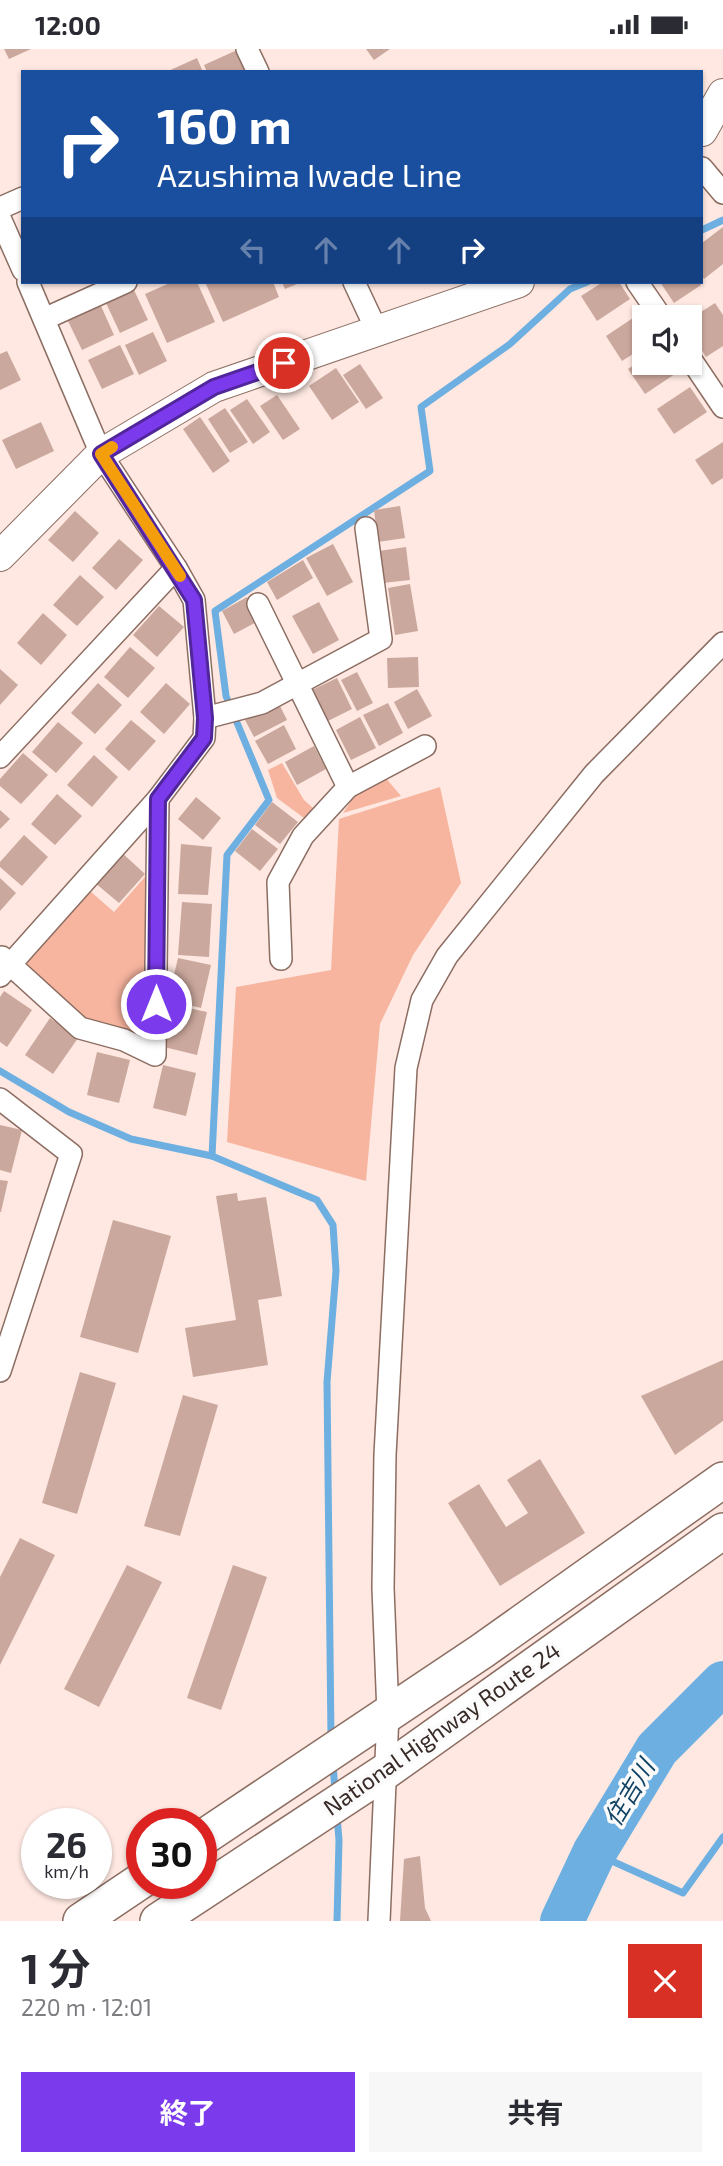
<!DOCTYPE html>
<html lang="ja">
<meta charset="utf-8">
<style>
body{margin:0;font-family:"Exo 2","Noto Sans JP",sans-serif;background:#f7f7f7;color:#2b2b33;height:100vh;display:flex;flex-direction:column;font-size:26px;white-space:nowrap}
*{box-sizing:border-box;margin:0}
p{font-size:23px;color:#7c7c81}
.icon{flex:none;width:38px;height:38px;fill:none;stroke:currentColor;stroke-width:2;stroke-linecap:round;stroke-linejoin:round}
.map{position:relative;height:1872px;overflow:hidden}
.panel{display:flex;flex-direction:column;background:#fff;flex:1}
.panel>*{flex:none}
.guide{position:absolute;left:21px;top:21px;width:682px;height:214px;border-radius:0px;box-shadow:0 2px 5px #0004;background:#1a4fa0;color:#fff;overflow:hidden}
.buttons{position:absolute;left:632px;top:256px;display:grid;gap:14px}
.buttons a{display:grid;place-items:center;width:70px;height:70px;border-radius:0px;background:#fff;box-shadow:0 2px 5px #0004;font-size:35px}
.speed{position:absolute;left:21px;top:1759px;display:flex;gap:14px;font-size:35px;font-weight:700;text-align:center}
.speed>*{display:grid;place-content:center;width:91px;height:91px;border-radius:50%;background:#fff;box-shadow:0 2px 5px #0004;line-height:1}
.speed small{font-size:18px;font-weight:400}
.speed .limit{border:10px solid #d22;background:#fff;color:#111}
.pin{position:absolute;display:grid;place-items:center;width:60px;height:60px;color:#fff;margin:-30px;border:4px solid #fff;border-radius:50%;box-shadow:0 2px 7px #0007}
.me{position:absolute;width:77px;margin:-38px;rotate:0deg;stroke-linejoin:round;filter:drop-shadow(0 0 5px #0008)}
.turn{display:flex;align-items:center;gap:24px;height:147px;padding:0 21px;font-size:32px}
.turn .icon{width:91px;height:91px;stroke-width:2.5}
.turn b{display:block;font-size:49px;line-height:60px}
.lanes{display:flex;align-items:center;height:66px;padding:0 21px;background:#0003;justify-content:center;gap:35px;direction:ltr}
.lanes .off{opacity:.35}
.round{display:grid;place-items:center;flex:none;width:74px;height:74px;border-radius:0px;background:#f7f7f7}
.headline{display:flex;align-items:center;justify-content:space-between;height:119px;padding:0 21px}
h1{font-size:42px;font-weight:700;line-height:52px}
.primary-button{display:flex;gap:14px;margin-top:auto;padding:14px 21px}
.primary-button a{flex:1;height:80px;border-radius:0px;background:#7c3aed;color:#fff;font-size:28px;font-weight:700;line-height:80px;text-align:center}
.primary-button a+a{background:#f7f7f7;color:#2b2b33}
.status{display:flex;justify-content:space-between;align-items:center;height:49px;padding:0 35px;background:#fff;direction:ltr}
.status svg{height:19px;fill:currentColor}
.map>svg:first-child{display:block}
</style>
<div class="status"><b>12:00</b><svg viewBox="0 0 49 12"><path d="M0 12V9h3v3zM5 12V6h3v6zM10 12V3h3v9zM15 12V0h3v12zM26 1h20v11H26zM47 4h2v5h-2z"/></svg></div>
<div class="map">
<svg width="723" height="1872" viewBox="0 0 723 1872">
<rect width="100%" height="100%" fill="#fee8e1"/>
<g fill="#f7b59f">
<polygon points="282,714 304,751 313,759 304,769 277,749 268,721"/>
<polygon points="384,727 401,747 343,764 357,743"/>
<polygon points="440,738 461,834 413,906 380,975 366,1132 227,1093 236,938 331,921 339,770"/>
<polygon points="152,820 148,988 138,992 83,971 28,922 27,910 90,842 114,863"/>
</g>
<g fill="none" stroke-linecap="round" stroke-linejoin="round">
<g stroke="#6dafe1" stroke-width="7">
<polyline points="702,181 723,171"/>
<polyline points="0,1022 69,1063 131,1090 212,1107 317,1151 333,1176 336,1222 327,1333 331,1689"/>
<polyline points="212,1107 227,806 269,751 226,647 215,562 430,422 421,358 510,295 570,240 587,233"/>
<polyline points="333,1715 335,1742"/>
<polyline points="594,1804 683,1844 723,1788"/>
<polyline points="337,1872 339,1791 337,1767"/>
</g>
<polyline stroke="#6dafe1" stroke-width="44" points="562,1872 594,1804 657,1700 723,1634"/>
</g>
<g fill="#cba89d">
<polygon points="4,0 31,0 9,10"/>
<polygon points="366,0 390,0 374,11"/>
<polygon points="235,2 245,23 207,23 204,16"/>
<polygon points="197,9 203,23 166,23"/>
<polygon points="723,178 723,215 704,230 702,227 702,194"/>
<polygon points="172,233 197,233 215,273 167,294 145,245"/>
<polygon points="205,233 273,233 279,248 223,273"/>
<polygon points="282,233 302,233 285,240"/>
<polygon points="603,233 619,233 630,250 597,272 581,247"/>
<polygon points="660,233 699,233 701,236 674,254"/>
<polygon points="134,241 148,271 120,284 106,254"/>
<polygon points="715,254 723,266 723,297 706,308 690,283 690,270"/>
<polygon points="101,257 114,286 82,301 68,272"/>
<polygon points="639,265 644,272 644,298 622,312 606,287"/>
<polygon points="153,283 167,312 139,326 125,296"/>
<polygon points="120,296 134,325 102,340 88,311"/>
<polygon points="7,302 21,331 0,341 0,305"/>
<polygon points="644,309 644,313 672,313 678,323 645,345 628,320"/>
<polygon points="360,315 383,349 366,360 343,326"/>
<polygon points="336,319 359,353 332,371 309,337"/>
<polygon points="690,338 707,363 674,385 657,360"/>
<polygon points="277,346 300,380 283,391 260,357"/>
<polygon points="247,350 270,383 253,395 230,361"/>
<polygon points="225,359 248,393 230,404 208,370"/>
<polygon points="200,368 230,412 213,424 183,380"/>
<polygon points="41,373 54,402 16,420 2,391"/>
<polygon points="723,393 723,429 712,436 695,411"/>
<polygon points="400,457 405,489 378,493 374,461"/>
<polygon points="75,462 99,484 73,513 48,491"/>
<polygon points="119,490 143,511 116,541 92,519"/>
<polygon points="333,495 353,533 327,547 306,509"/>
<polygon points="406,498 410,531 383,534 379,502"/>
<polygon points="303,511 313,529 277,551 267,533"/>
<polygon points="80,526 104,548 77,577 53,556"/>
<polygon points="410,535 418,582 395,586 388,539"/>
<polygon points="247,548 260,571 234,585 222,562"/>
<polygon points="319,553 339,591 313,605 292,567"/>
<polygon points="159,557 184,578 157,608 133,586"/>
<polygon points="43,564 67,586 41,616 17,594"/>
<polygon points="130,598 155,619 128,649 104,628"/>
<polygon points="418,608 419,638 388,639 387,609"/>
<polygon points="0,620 18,636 0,656"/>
<polygon points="357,623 373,654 357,662 341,631"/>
<polygon points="337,629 352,660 328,672 312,641"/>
<polygon points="98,634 122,656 95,685 71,664"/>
<polygon points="166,634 190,655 164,685 140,663"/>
<polygon points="417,640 432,667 408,680 394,653"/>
<polygon points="278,653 287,671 254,688 245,671"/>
<polygon points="388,654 403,684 379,697 363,666"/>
<polygon points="360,668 376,699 351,711 336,681"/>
<polygon points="131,671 156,692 129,722 105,700"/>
<polygon points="58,673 83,694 56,724 32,703"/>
<polygon points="284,676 296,700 268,715 255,692"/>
<polygon points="314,697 326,720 297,736 285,713"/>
<polygon points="23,704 48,726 21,755 0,737 0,730"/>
<polygon points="94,706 118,728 92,758 67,736"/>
<polygon points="57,745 82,767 55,796 31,775"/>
<polygon points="196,748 221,769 203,791 178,770"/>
<polygon points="272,753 298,773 280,795 255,776"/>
<polygon points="0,761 10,770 0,780"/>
<polygon points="252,780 278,800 260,822 235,802"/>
<polygon points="24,786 48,808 22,837 0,818 0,813"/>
<polygon points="181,795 212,798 208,846 178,845"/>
<polygon points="121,803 145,825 119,854 94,833"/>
<polygon points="0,829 16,844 0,862"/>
<polygon points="182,853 212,855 209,908 178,906"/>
<polygon points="178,909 211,916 201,959 168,951"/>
<polygon points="4,942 32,961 7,998 0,993 0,948"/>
<polygon points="174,956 207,963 197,1006 164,998"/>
<polygon points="50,969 78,989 53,1025 25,1006"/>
<polygon points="97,1003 130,1011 119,1054 87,1046"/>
<polygon points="163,1016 196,1024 186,1067 153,1059"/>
<polygon points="0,1076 22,1081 11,1124 0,1121"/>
<polygon points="0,1131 8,1132 1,1163 0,1163"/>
<polygon points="237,1144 238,1152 266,1148 282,1247 258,1251 268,1316 193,1328 185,1279 236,1271 216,1147"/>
<polygon points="113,1171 171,1187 138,1304 80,1288"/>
<polygon points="723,1311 723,1372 675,1406 641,1347"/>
<polygon points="80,1323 116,1334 77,1465 42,1454"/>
<polygon points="183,1346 218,1356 180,1487 144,1477"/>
<polygon points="540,1410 585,1484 500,1537 448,1454 479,1435 506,1478 528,1464 507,1431"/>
<polygon points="20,1489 55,1506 0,1616 0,1528"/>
<polygon points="127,1516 162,1533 99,1658 64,1640"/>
<polygon points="233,1516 267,1528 221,1661 187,1649"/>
<polygon points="420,1807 425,1859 431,1872 400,1872 404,1810"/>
</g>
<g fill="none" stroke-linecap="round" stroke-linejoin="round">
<g stroke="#8c6d62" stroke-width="24">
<g id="minor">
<polyline points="247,0 258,23"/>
<polyline points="702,119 723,144"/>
<polyline points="0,159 23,149"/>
<polyline points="0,169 23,221"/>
<polyline points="354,233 377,282"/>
<polyline points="637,233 661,268"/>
<polyline points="44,270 126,233"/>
<polyline points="690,309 723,358"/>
<polyline points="258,555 348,738 303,787 278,833 281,910"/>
<polyline points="205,669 262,654 381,590 366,479"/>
<polyline points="0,708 176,519"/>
<polyline points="348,738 425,697"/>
<polyline points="2,908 80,979 124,991 155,1006 158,750"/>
<polyline points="0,927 158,750 204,689 205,669 194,551 176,519 101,405 28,233"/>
<polyline points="0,1050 71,1105 0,1322"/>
<polyline points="379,1872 388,1665 383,1539 385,1406 406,1019 422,951 447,907 594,725 723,594"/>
</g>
</g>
<g stroke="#8c6d62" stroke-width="32">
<g id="secondary">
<polyline points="702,82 723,45"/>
<polyline points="0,507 101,405 214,338 519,233"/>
</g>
</g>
<g stroke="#8c6d62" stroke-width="38">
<g id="trunk">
<polyline points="201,1790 482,1602 723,1431"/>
<polyline points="81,1872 142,1831"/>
<polyline points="158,1872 386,1722 723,1482"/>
</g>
</g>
<use href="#minor" stroke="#fff" stroke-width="21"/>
<use href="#secondary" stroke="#fff" stroke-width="30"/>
<use href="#trunk" stroke="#fff" stroke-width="35"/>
</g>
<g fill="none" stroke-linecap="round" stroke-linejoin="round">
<g stroke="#51269a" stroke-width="18">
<polyline id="route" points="156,955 158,750 204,689 205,669 194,551 101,405 214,338 284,314"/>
</g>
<use href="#route" stroke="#7c3aed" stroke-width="12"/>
<polyline stroke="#f59e0b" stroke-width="12" points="112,398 101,405 180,527"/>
</g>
<g text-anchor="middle" stroke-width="7" stroke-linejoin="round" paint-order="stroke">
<g font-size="23" fill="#382a26" stroke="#fbfbfb">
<text transform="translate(442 1680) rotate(-35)" y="8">National Highway Route 24</text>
</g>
<g font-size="24" font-style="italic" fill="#104364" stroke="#fbfbfb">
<text transform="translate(630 1744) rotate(-59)" y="8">住吉川</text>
</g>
</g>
</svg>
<div class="buttons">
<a><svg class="icon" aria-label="sound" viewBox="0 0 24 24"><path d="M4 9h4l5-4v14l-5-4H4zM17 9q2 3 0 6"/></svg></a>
</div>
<div class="speed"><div>26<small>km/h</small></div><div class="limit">30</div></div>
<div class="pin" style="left:284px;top:314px;background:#d93025"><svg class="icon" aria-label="arrive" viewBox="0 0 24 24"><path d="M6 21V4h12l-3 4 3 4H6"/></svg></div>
<svg class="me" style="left:156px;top:955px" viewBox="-20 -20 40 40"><circle r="17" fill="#7c3aed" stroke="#fff" stroke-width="3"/><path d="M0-11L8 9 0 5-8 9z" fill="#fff"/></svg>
<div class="guide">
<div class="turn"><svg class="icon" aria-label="right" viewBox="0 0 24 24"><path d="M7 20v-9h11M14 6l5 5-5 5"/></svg><div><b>160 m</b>Azushima Iwade Line</div></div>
<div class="lanes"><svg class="icon off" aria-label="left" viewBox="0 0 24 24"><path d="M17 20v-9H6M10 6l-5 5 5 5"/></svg><svg class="icon off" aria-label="ahead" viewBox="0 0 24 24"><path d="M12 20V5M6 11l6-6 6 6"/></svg><svg class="icon off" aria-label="ahead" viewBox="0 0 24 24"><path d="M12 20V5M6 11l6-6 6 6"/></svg><svg class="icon" aria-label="right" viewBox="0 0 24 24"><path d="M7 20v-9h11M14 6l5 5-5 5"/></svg></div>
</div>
</div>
<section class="panel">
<div class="headline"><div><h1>1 分</h1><p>220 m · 12:01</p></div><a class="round" style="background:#d93025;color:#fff"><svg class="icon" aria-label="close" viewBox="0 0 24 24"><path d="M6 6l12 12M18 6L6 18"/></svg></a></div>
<div class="primary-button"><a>終了</a><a>共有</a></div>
</section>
